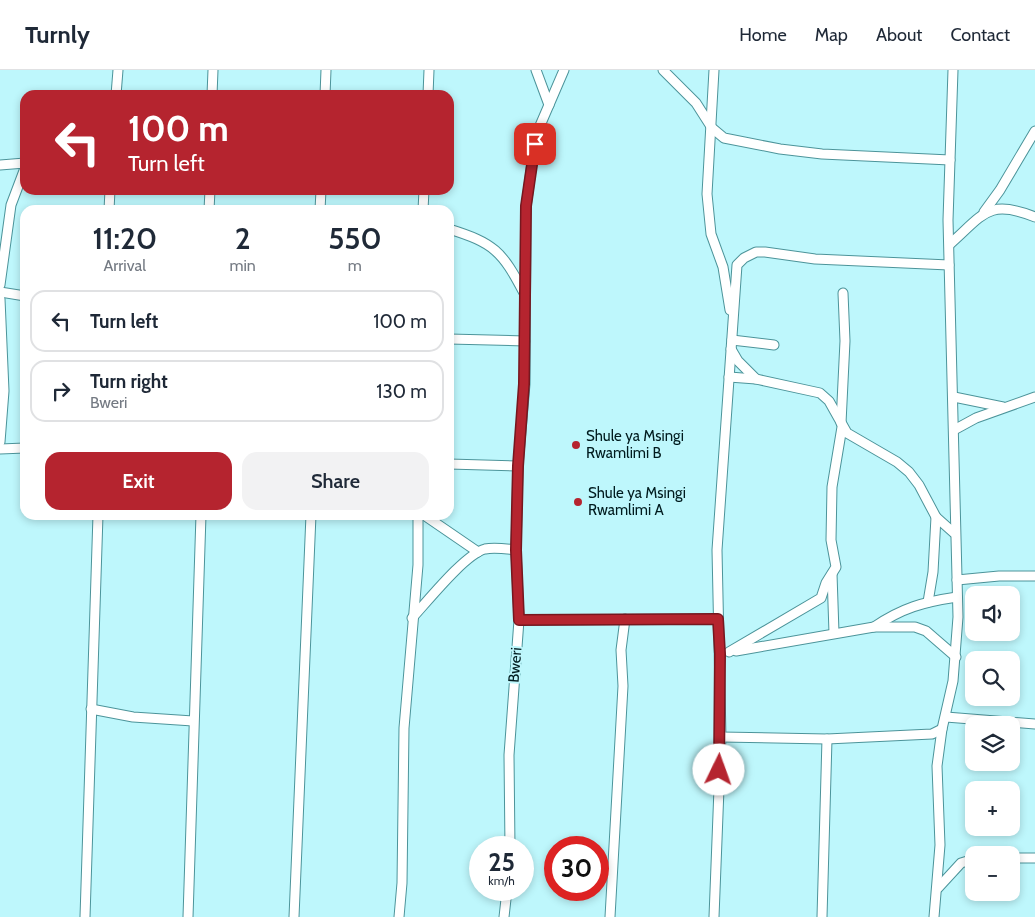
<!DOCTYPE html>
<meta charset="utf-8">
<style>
body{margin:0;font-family:Cabin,sans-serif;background:#f2f2f3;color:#1f2937;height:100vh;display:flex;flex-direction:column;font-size:19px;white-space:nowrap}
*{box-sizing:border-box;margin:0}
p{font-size:16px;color:#747a83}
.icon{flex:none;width:28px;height:28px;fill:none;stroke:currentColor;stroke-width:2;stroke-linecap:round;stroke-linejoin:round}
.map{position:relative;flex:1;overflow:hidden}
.details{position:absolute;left:20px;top:135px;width:434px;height:315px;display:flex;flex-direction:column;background:#fff;border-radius:15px;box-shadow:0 2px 8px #0003}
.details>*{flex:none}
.guide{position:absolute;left:20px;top:20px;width:434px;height:105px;border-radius:15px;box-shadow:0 2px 8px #0003;background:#b5242f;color:#fff;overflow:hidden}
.fabs{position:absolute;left:965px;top:516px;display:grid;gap:10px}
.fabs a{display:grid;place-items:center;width:55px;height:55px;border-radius:10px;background:#fff;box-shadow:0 2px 8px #0003;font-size:25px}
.speed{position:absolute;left:469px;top:766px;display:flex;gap:10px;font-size:25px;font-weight:700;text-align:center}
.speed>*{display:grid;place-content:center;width:65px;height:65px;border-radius:50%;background:#fff;box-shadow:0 2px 8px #0003;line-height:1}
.speed small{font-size:12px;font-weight:400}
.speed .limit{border:8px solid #d22;background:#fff;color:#111}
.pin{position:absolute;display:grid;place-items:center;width:42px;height:42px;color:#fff;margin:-21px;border-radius:10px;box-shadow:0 2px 8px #0006}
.me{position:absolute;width:55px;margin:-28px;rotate:3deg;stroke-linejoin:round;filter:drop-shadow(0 0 4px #0008)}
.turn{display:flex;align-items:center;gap:18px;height:105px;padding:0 25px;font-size:22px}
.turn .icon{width:65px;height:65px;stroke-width:2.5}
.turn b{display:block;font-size:35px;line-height:42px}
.eta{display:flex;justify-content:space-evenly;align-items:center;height:85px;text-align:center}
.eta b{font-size:30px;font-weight:600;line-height:35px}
.button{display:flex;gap:10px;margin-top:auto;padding:10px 25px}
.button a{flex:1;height:58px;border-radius:15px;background:#b5242f;color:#fff;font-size:20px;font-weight:600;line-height:58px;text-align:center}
.button a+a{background:#f2f2f3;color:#1f2937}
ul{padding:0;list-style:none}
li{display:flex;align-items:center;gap:15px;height:62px;margin:0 10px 8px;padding:0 15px;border:2px solid #e0e1e3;border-radius:15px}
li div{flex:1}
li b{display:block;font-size:19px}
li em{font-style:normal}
header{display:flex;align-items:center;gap:30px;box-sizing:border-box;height:70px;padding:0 25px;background:#fff;border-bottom:1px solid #e0e1e3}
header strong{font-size:24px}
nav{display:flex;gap:28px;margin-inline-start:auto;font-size:18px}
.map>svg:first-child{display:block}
</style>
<header>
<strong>Turnly</strong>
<nav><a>Home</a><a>Map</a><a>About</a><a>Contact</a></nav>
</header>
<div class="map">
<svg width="1035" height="847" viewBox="0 0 1035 847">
<rect width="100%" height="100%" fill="#bef7fc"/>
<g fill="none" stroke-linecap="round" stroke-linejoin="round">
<g stroke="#4c949a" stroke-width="11">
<g id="minor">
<polyline points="536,0 549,35"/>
<polyline points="663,0 696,33 712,58 724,68 780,79 822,84 950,90"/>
<polyline points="714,0 707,124 711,164 723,197 730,240"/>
<polyline points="116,25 118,0"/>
<polyline points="212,25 213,0"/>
<polyline points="325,25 326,0"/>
<polyline points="428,25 429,0"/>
<polyline points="0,95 25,93"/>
<polyline points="109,140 110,120"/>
<polyline points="209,140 210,120"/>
<polyline points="320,140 321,120"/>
<polyline points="423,140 424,120"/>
<polyline points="984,142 1000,120 1035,61"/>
<path d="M 449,159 C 494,173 502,181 524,223"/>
<path d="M 950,174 C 983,145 988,128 1035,147"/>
<polyline points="0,215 11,135 25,98"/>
<polyline points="0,222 25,226"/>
<polyline points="0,229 4,321 0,372"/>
<polyline points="449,269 525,271"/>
<polyline points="732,270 774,275"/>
<polyline points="731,279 738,291 756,309"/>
<polyline points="729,307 756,309 820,323 829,331 847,363 897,392 909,402 919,415 936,447 954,463"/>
<polyline points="954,327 1003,337"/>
<polyline points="841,353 845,271 843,223"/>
<polyline points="954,360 976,348 1035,327"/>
<polyline points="0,379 25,378"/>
<polyline points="449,394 518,396"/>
<polyline points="424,445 478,482"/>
<polyline points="832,504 834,563"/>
<polyline points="957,510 999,506 1035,506"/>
<polyline points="928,532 933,502 936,447"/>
<path d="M 412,548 C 427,532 465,484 485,479 C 495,477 507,479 516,480"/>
<polyline points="519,550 718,549"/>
<path d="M 874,557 C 902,538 923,532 957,527"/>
<polyline points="736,581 874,557 915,557 926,561 956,587"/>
<polyline points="729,582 821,528 826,513 836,497 831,470 832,417 842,357"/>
<polyline points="91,639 133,647 193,651"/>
<polyline points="946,647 1035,654"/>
<polyline points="721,667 827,669 932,664 942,659"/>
<polyline points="510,778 509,685 519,550 516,480 518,396 525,314 526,137 533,86 539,58 564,0"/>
<polyline points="1011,788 1035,788"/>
<polyline points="938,818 961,793 974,789"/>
<polyline points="85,847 98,445"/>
<polyline points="188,847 201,445"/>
<polyline points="294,847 311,445"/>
<polyline points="399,847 402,813 404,658 418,495 418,445"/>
<polyline points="504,847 507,820"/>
<polyline points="610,847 623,616 621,580 625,549"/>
<polyline points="714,847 721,667 717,480 737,195 744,188 756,182 765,182 815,189 949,195"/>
<polyline points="822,847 827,669"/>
<polyline points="934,847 940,775 937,696 942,659 953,611 958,547 948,150 953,0"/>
</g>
</g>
<use href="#minor" stroke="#fff" stroke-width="9"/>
</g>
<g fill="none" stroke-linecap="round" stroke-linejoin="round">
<g stroke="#76171f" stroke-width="12">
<polyline id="route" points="535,74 526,136 524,314 518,396 516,480 519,550 718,549 720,584 719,700"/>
</g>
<use href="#route" stroke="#b5242f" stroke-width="9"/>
</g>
<g fill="#b5242f" stroke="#bef7fc" stroke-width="2">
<circle cx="576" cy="375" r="5"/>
<circle cx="578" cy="432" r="5"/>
</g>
<g text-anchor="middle" stroke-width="4" stroke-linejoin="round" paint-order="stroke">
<g font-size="15" fill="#001b1e" stroke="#bef7fc" text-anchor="start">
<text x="586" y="371">Shule ya Msingi<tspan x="586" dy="17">Rwamlimi B</tspan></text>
<text x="588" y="428">Shule ya Msingi<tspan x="588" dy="17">Rwamlimi A</tspan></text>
</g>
<g font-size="15" fill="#001b1e" stroke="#bef7fc">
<text transform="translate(515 595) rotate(-85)" y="5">Bweri</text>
</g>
</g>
</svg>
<div class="fabs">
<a><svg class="icon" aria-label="sound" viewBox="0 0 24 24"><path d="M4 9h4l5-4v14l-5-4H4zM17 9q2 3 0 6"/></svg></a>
<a><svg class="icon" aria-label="search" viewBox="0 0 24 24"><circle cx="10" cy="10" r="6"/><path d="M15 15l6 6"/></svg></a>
<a><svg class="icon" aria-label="layers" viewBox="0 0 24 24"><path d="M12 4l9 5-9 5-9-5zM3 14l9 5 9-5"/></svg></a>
<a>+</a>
<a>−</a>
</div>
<div class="speed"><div>25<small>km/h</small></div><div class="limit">30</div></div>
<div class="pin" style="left:535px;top:74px;background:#d93025"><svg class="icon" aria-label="arrive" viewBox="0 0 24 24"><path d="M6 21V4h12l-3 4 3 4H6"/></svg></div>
<svg class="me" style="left:719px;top:700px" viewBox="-20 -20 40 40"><circle r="19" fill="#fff"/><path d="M0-13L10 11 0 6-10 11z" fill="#b5242f"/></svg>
<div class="guide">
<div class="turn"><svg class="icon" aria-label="left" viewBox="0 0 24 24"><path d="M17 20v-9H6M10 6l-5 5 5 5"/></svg><div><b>100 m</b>Turn left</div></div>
</div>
<section class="details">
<div class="eta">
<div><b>11:20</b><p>Arrival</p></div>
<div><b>2</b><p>min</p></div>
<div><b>550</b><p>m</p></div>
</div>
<ul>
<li><svg class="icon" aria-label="left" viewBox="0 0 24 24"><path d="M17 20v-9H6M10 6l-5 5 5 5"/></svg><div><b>Turn left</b></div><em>100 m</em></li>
<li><svg class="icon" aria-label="right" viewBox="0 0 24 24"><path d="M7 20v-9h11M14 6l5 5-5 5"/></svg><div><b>Turn right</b><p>Bweri</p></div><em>130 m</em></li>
</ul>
<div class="button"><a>Exit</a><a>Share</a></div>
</section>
</div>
